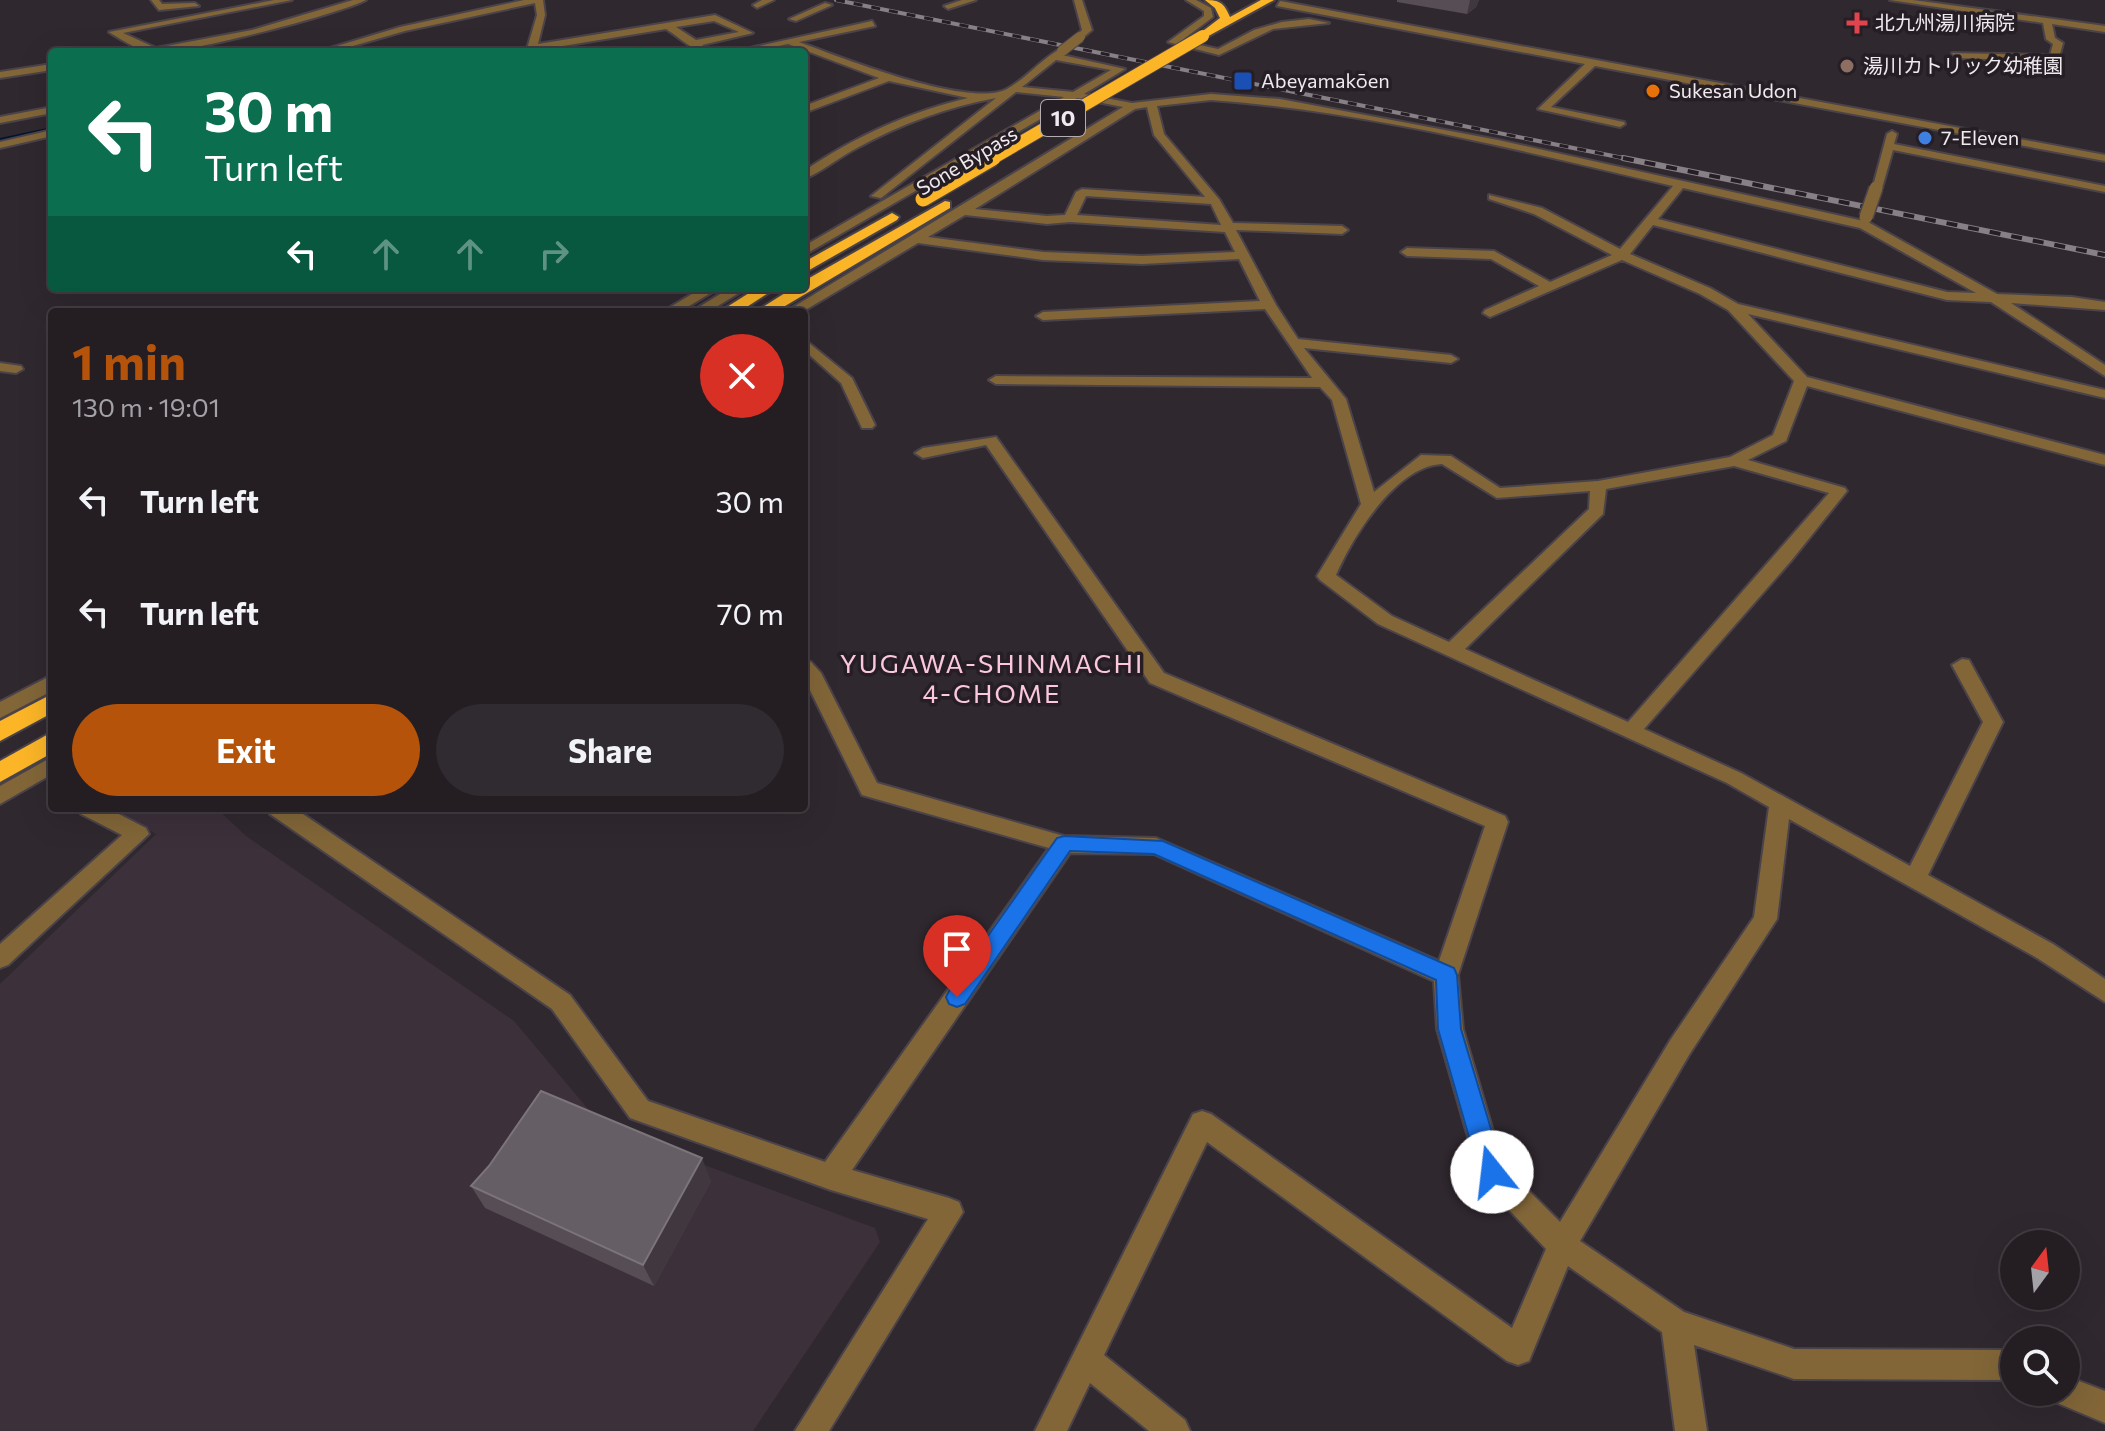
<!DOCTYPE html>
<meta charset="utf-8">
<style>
body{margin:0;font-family:Commissioner,"Noto Sans JP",sans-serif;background:#302b30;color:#f1f3f6;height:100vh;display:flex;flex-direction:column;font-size:30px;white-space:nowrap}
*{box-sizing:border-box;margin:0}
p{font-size:26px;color:#a3a2a6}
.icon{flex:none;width:44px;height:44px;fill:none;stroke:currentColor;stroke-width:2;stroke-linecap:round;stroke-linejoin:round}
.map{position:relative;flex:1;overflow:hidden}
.side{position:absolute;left:48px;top:308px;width:760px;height:504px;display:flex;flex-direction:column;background:#241e23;border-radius:8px;box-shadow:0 8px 32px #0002,0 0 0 2px #413c41}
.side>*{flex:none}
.top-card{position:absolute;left:48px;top:48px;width:760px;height:244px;border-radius:8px;box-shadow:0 8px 32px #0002,0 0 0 2px #413c41;background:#0b6e4f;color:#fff;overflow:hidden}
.needle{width:52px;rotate:15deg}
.controls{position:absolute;left:2000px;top:1230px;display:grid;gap:16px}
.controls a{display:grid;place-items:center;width:80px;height:80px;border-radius:50%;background:#241e23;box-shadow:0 8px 32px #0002,0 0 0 2px #413c41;font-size:40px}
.pin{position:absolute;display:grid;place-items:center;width:68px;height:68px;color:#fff;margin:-82px -34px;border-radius:50% 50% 50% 0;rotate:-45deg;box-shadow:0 0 8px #0007}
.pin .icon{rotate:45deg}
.me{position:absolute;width:88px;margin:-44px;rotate:344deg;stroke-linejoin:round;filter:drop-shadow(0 0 6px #0008)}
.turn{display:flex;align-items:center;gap:28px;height:168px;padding:0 24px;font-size:36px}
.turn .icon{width:104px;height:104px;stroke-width:2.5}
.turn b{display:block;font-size:56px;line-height:68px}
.lanes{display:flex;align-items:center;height:76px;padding:0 24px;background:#0003;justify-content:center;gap:40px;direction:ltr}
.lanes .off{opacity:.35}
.round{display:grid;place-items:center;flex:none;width:84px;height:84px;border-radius:42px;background:#302b30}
.head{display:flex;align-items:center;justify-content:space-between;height:136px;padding:0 24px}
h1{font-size:48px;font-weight:700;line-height:60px;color:#b45309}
.primary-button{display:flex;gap:16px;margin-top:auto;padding:16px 24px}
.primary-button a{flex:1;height:92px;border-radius:48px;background:#b45309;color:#fff;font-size:32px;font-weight:700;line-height:92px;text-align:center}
.primary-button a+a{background:#302b30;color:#f1f3f6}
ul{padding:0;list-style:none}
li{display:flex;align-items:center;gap:24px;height:112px;padding:0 24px}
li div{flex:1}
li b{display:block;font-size:30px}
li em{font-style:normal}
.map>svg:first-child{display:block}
</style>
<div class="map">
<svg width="2105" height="1431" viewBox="0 0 2105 1431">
<rect width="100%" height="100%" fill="#30282f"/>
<polygon fill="#3c303b" points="112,808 216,808 246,836 514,1021 604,1128 875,1228 880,1242 753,1431 0,1431 0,984 156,834"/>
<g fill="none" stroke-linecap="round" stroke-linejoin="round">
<g fill="#00152f" fill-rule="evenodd">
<polygon points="513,0 521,0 442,20 440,19"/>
<polygon points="404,26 408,27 320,52 311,52"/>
<polygon points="52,127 52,131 0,142 0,138"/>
</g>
<g stroke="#4b434a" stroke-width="4">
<g id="minor">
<polygon points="151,0 159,0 162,4 195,3 199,6 159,10"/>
<path d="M 274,0 L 292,0 L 123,33 L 156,48 L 252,30 L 353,0 L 366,0 C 343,13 166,60 145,52 C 138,49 118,38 109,32 Z"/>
<path d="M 524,0 L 543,0 L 545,15 L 538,44 L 715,15 L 753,33 L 702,45 L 712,52 C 692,52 682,39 666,29 L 526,52 L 537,15 L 535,3 L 405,31 L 332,52 L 317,52 L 400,27 ZM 714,21 L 739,32 L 696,40 L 676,27 Z"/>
<polygon points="762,0 774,0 757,8 753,5"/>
<polygon points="962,0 976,0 948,9 944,6"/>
<polygon points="1074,0 1082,0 1092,30 1080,40 1075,37 1082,30"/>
<polygon points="1186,0 1196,0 1211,8 1213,17 1181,41 1218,49 1254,30 1282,22 1309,19 1329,23 1273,29 1219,55 1168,42 1204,16 1204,11"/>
<polygon points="1890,0 1913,0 2105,26 2105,32 2052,24 2055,38 2063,43 2059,58 2054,61 1955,58 1952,53 2050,55 2053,44 2046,39 2043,23"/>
<polygon points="1280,1 2105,155 2105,161 1595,66 1551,107 1624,122 1625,124 1620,127 1538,109 1585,64 1277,6"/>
<polygon points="825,3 832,5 796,21 789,19"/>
<path d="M 872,21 L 875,26 L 799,42 C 840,57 969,109 1007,89 C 1027,78 1042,58 1062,48 L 1067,51 L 1062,55 L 1125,69 L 1084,94 L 1132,103 L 1211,94 L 1280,99 L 1498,140 L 1868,222 L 1997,294 L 2072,297 L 2105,302 L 2105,310 L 2011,303 L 2105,365 L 2105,376 L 1991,302 L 1947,300 L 1653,225 L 1630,254 L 1710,288 L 1738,304 L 2105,390 L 2105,398 L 1748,314 L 1807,377 L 2105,455 L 2105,465 L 1807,386 L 1786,441 L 1748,460 L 1845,488 L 1847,491 L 1791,561 L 1644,729 L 1741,773 L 1910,866 L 1983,722 L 1952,665 L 1962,659 L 1969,660 L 2003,722 L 1928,875 L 2053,944 L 2105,979 L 2105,1002 L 2037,958 L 1789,819 L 1777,919 L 1689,1055 L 1580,1241 L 1684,1312 L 1794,1349 L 2006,1350 L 2014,1353 L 2014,1384 L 2004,1380 L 1794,1379 L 1694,1345 L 1707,1431 L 1675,1431 L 1662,1332 L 1568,1266 L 1529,1361 L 1518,1365 L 1507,1361 L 1207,1142 L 1104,1355 L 1185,1420 L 1190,1431 L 1149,1431 L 1090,1383 L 1067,1431 L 1035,1431 L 1193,1114 L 1202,1111 L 1211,1114 L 1512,1328 L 1546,1249 L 1482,1181 L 1478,1172 L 1437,1029 L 1434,981 L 1154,854 L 1070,853 L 852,1170 L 949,1198 L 959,1202 L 963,1212 L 829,1431 L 795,1431 L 928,1219 L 831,1190 L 630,1118 L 552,1009 L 270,814 L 267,808 L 294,808 L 570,995 L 648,1101 L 825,1162 L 1049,848 L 862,795 L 804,678 L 804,661 L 811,662 L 821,673 L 877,783 L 1064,836 L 1156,838 L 1439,961 L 1485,826 L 1150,683 L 986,445 L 923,458 L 915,453 L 923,448 L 996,437 L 1164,673 L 1505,816 L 1508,822 L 1458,975 L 1463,1029 L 1503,1165 L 1560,1222 L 1671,1039 L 1754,917 L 1769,807 L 1727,783 L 1378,624 L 1320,580 L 1317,576 L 1361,504 L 1332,400 L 1320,387 L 996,384 L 989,380 L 996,376 L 1312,378 L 1265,309 L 1043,320 L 1036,316 L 1043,312 L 1260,301 L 1239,259 L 1142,264 L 1043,260 L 918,243 L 802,312 L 785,312 L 1123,107 L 1077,98 L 804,255 L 804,246 L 1064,97 L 1016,92 L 881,198 L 871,196 L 996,98 C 947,107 901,124 857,148 C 839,157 822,172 804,179 L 804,171 C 854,137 909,112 968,98 L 889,81 L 804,113 L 804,106 L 879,78 L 788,44 L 751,52 L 732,52 ZM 1056,60 L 1111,70 L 1073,92 L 1022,87 ZM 1211,100 C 1367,111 1521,151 1673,186 L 1620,249 L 1542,208 L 1489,195 L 1489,199 L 1534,214 L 1612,255 L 1550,282 L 1494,251 L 1407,248 L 1401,252 L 1407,256 L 1491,259 L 1539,286 L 1485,310 L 1483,313 L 1490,317 L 1622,260 L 1700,294 L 1728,310 L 1794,381 L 1773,435 L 1730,457 L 1598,481 L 1500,488 L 1451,456 L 1421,455 L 1374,492 L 1346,399 L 1304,348 L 1451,363 L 1458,359 L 1451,355 L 1298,339 L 1276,305 L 1236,230 L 1342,234 L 1348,230 L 1342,226 L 1233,223 L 1219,199 L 1164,134 L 1157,106 ZM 1147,107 L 1154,135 L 1205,197 L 1082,189 L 1076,192 L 1065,215 L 1047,216 L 975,209 L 1135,109 ZM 1683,188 L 1860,228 L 1976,293 L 1947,292 L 1658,219 ZM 1086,196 L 1211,204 L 1221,225 L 1077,215 ZM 965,215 L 1047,224 L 1070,222 L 1225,232 L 1235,252 L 1142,256 L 1043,252 L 928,237 ZM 1442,464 L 1497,498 L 1590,491 L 1589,509 L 1449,642 L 1392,616 L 1336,575 C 1353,536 1396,466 1442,464 ZM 1734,466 L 1829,493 L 1628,722 L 1465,649 L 1603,514 L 1606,489 Z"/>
<polygon points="52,64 52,70 0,78 0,72"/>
<polygon points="52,107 52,113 0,123 0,117"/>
<polygon points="52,130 52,136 0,148 0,142"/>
<polygon points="1892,131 1897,134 1894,144 2105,186 2105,192 1893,150 1882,188 1872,190 1887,134"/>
<polygon points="702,288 719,288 679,312 662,312"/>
<polygon points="730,288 747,288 708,312 691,312"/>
<polygon points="804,339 852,378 875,425 872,428 862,428 841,383 804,350"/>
<polygon points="0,363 21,366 23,369 16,373 0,371"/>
<polygon points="52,675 52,691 0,718 0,702"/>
<polygon points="52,757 52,774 0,804 0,786"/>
<polygon points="78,808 107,808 146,828 149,834 8,965 0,968 0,944 122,835 81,814"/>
<polygon points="2066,1376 2105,1391 2105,1423 2055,1402 2051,1392 2066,1392"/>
</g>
</g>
<g stroke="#4b434a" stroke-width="4">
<g id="highway">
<path d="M 1205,0 C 1220,0 1224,3 1230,17 L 1261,0 L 1274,0 L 1203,39 L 1198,36 L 1199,34 L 1220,18 L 1215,8 Z"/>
<polygon points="945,201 950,202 950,208 775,312 755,312 793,288 804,288 804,281"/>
<polygon points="892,213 899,217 897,220 804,273 804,262"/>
<polygon points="757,288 776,288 739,312 719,312"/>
<polygon points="52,694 52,713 0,741 0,721"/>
<polygon points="52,732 52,753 0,782 0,761"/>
</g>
</g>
<use href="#minor" fill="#826638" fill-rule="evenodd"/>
<use href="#highway" fill="#fbb527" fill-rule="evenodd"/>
<g stroke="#878086" stroke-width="4">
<polyline id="rail-far1" points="836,0 1633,160"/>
</g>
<g stroke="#878086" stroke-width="6">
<polyline id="rail" points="1623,158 2105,255"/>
</g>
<use href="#rail-far1" stroke="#261e25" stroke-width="3" stroke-dasharray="9" stroke-linecap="butt"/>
<use href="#rail" stroke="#261e25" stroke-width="4" stroke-dasharray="11" stroke-linecap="butt"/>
<g stroke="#4b434a" stroke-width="12" stroke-linecap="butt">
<polyline id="minor-bridge-far1" points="1062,51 1080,37"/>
</g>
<g stroke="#4b434a" stroke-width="16" stroke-linecap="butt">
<polyline id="minor-bridge" points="1866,217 1876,188"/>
</g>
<g stroke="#4b434a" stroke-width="14" stroke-linecap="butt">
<polyline id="highway-bridge-far1" points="990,160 1203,36"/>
</g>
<g stroke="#4b434a" stroke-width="18" stroke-linecap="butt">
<polyline id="highway-bridge" points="923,199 993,158"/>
</g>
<use href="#minor-bridge-far1" stroke="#826638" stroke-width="10"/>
<use href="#minor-bridge" stroke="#826638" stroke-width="13"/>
<use href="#highway-bridge-far1" stroke="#fbb527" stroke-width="12"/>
<use href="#highway-bridge" stroke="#fbb527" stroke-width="15"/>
</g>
<g fill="#564d55">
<polygon points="1397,0 1479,0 1476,7 1467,14 1397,2"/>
<polygon points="711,1181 654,1286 485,1208 471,1186"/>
</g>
<g fill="#40373f">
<polygon points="1470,0 1479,0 1476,7 1467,14"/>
<polygon points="702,1158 711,1181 654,1286 643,1265"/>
</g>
<polygon fill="#665e65" stroke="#7c747b" stroke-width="2" points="541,1091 702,1158 643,1265 471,1186 489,1166"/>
<polygon fill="#1a73e8" stroke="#114b97" stroke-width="2" points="1064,836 1163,841 1454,968 1457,975 1461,1029 1504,1172 1500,1181 1492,1184 1483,1181 1479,1172 1438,1029 1436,980 1154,854 1070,851 965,1004 957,1007 949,1004 946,997 949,991 1057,838"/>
<path fill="#e0444e" stroke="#261e25" stroke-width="3" d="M1853 11h8v8h8v8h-8v8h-8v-8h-8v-8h8z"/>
<circle fill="#8d6e63" stroke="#261e25" stroke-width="3" cx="1847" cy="66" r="8"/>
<rect fill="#1a4fb4" stroke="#261e25" stroke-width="3" x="1233" y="71" width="20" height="20" rx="4"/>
<circle fill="#e8710a" stroke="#261e25" stroke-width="3" cx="1653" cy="91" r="8"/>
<circle fill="#3f7fe0" stroke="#261e25" stroke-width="3" cx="1925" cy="138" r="8"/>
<g text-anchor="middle" stroke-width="7" stroke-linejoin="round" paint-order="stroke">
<g font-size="20" fill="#f0eaef" stroke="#261e25" text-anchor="start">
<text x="1875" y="30">北九州湯川病院</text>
<text x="1863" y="73">湯川カトリック幼稚園</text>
<text x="1261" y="88">Abeyamakōen</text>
<text x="1669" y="98">Sukesan Udon</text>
<text x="1941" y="145">7-Eleven</text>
</g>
<g font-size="20" fill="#f0eaef" stroke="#261e25">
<text transform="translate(967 161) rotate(-31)" y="7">Sone Bypass</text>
</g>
<rect fill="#261e25" stroke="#b3adb2" stroke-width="2" x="1041" y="100" width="44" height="36" rx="6"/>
<g font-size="22" font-weight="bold" fill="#f0eaef">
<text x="1063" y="126">10</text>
</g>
<g font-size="26" letter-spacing="2" fill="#fac8da" stroke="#261e25">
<text x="992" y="673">YUGAWA-SHINMACHI<tspan x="992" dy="30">4-CHOME</tspan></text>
</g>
</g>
</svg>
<div class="controls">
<a><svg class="needle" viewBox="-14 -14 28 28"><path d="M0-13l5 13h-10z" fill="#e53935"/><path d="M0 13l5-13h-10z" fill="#a3a2a6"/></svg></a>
<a><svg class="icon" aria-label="search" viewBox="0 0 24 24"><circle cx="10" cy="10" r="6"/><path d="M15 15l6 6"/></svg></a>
</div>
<div class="pin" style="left:957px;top:997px;background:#d93025"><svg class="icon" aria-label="arrive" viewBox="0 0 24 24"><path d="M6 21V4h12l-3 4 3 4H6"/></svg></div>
<svg class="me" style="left:1492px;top:1172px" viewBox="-20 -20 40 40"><circle r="19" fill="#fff"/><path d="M0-13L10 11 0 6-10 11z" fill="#1a73e8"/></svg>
<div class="top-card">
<div class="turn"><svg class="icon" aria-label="left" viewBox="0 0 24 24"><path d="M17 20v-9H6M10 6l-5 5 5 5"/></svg><div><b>30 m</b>Turn left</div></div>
<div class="lanes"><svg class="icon" aria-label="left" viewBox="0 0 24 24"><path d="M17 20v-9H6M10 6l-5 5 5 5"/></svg><svg class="icon off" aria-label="ahead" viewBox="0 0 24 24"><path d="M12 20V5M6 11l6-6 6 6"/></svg><svg class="icon off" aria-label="ahead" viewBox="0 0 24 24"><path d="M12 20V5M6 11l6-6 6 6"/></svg><svg class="icon off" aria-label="right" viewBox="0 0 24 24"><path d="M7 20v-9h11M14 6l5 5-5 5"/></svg></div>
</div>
<section class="side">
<div class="head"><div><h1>1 min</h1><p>130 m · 19:01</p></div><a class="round" style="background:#d93025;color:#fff"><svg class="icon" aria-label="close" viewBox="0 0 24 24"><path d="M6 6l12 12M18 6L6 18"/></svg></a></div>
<ul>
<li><svg class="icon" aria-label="left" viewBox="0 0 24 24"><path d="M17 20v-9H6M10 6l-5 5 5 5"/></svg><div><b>Turn left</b></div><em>30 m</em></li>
<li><svg class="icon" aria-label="left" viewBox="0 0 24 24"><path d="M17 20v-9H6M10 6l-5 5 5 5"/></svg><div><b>Turn left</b></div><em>70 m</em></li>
</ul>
<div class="primary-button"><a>Exit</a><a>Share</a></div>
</section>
</div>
